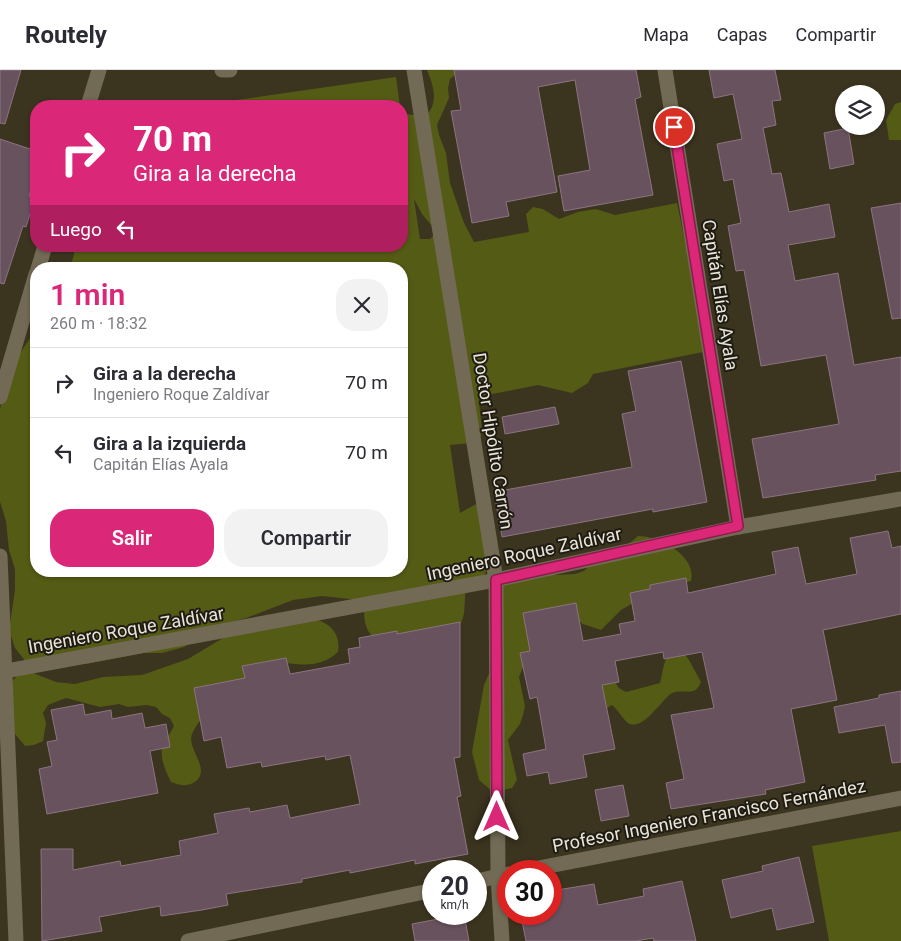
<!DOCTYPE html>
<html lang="es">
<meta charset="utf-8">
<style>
body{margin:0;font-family:Roboto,sans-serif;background:#f2f2f3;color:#2b2b33;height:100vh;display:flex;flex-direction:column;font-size:19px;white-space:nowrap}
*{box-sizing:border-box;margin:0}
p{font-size:16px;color:#7c7c81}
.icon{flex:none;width:28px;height:28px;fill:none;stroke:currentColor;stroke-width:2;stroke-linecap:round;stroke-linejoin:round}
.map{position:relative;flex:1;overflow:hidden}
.details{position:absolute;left:30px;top:192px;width:378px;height:315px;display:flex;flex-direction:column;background:#fff;border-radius:20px;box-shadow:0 1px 4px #0004}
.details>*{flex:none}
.hud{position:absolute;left:30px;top:30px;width:378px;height:152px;border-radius:20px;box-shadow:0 1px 4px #0004;background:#db2777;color:#fff;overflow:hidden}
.buttons{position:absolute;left:835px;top:15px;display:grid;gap:10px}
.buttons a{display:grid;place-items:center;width:50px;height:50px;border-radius:50%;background:#fff;box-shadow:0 1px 4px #0004;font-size:25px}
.speed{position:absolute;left:422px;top:790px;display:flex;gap:10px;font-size:25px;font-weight:700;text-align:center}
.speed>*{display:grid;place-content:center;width:65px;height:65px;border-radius:50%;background:#fff;box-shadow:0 1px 4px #0004;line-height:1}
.speed small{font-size:12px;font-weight:400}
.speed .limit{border:8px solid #d22;background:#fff;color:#111}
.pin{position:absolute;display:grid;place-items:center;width:42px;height:42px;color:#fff;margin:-21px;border:2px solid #fff;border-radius:50%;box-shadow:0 1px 5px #0007}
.me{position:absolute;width:55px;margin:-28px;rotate:0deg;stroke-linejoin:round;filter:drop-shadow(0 0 4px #0008)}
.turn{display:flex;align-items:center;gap:18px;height:105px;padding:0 20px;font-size:22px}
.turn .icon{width:65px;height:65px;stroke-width:2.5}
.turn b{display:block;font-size:35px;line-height:42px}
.then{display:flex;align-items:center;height:48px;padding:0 20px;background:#0003;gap:10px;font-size:19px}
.round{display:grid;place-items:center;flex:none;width:52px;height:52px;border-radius:20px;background:#f2f2f3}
.overview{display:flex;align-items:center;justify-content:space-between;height:85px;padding:0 20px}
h1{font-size:30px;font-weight:600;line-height:38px;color:#db2777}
.cta{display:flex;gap:10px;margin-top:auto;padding:10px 20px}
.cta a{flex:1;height:58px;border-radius:20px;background:#db2777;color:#fff;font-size:20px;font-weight:600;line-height:58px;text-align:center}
.cta a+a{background:#f2f2f3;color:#2b2b33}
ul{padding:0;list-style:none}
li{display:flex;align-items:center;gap:15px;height:70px;padding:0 20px;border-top:1px solid #e1e1e2}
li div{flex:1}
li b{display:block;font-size:19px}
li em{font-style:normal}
header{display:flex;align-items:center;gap:30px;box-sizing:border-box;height:70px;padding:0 25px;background:#fff;border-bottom:1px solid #e1e1e2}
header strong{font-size:24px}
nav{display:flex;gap:28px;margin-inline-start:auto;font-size:18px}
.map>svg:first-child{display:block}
</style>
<header>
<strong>Routely</strong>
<nav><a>Mapa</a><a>Capas</a><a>Compartir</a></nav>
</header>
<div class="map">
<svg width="901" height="871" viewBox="0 0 901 871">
<rect width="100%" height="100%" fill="#3b341f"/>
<g fill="#545b14" fill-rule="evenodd">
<path d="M 427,0 L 461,0 L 450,9 L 448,18 L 449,28 L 437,55 L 439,65 L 446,83 L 450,113 L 464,153 L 474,172 L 529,162 L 526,144 L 533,137 L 543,139 L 559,149 L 578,142 L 596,139 L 615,145 L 677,133 L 708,281 L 593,304 L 588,313 L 572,323 L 538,315 L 482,326 L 481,321 C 476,335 484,352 481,367 L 472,373 L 450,375 L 460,443 L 476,434 L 486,445 L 490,494 L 483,507 L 466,518 C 464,528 466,544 461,553 C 451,571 394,567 374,568 C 364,559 364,548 364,536 L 359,530 L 322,526 L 293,530 L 246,548 L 218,556 L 184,577 L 162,583 L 143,583 L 86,594 L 27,593 L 15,578 L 9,560 L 15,520 L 15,499 L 9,480 L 6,451 L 0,432 L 0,339 L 9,300 L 36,259 L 36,501 L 401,501 L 401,199 L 70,199 L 76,176 L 401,176 L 401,43 L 425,47 C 439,33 434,17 427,0 ZM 414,129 L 422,144 L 437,162 L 430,169 L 420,169 Z"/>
<polygon points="396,7 400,36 195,36"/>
<polygon points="901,32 901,70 889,70 886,50 895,34"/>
<path d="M 638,466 C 660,466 697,486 691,511 L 645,526 L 621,540 L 601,560 L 583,554 L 576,549 L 534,576 L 527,587 L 519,607 L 525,636 L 523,645 L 520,654 L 508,670 L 517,710 L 512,718 L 493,722 L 479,710 L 472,682 L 484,615 L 492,597 L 502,513 L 547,500 L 556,505 L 575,504 L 584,501 L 598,488 L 617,484 Z"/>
<path d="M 312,548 C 330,553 341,563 338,582 C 320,599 298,595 275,591 C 251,609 205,635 192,664 C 186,679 214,701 193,713 C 185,717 179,715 171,712 C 165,700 157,683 165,670 C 169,665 171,662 174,656 L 170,648 L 162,644 L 156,637 L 147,635 L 128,637 L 119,634 L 100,637 L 66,628 L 48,635 L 43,643 L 46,653 L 43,671 L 34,675 L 25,676 L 6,653 L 6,617 L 19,604 L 28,601 L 56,612 L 75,614 L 103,607 L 142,605 L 188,589 L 228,565 Z"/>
<path d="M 683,582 L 689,590 L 701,612 C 695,628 685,618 672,623 C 661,630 643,662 628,653 C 622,648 618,640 612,635 L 603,640 L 562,602 L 610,605 L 619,618 L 626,622 L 660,613 C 665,596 661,583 683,582 Z"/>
<polygon points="901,761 901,871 829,871 812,776"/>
</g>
<g fill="#68525e" stroke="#8b7481">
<polygon points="0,0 21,0 5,54 0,53"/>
<polygon points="454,0 636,0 641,27 635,29 653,125 564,141 558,106 590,100 575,10 538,17 557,122 506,132 509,146 472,153 451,41 461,40"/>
<polygon points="709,0 775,0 781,30 772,31 776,55 763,58 772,104 781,103 789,142 829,134 835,167 788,175 795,211 838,203 854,295 901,287 901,401 875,405 876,410 763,428 752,369 839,354 826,285 761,296 744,200 736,201 728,156 741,153 733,109 724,111 717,74 742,69 733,24 714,28"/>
<polygon points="848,58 854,94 830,99 824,63"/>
<polygon points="0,69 36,81 36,104 29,126 35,128 26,157 23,156 4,214 0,213"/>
<polygon points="901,133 901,248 892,249 871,138"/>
<polygon points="681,291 707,432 653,442 653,439 502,467 494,422 632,397 622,344 636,341 628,301"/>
<polygon points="555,337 559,354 505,364 502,347"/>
<polygon points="888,461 892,478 901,476 901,544 823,560 837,630 791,639 805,712 765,720 766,724 671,739 666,713 684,709 671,645 714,638 702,582 664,589 663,582 615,591 619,612 602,615 615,679 583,685 587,707 550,714 548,702 527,706 523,684 546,679 537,627 530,629 520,583 530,581 523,543 576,533 583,571 621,564 619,554 635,551 630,523 650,519 650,515 686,508 688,523 776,504 772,482 798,477 806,514 857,504 850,468"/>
<polygon points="460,552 460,687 454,688 461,726 457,727 468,784 415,794 415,790 350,803 350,800 302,809 302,812 226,824 228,835 202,840 161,846 160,836 99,847 102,861 42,871 41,779 73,779 73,800 120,791 121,796 181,785 179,771 218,763 214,744 249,738 250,742 287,735 290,748 360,734 350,685 326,690 325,686 262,697 261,692 227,698 221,667 204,671 194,618 245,608 242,596 286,588 290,604 350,593 348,579 360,577 359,568 397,561 397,564"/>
<polygon points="901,621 901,692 892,693 885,655 839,663 834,637 879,628 879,625"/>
<polygon points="83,634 85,645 111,640 112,649 142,643 145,658 166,654 170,677 150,681 158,723 47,744 39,699 52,696 47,672 57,670 51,640"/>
<polygon points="623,715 629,746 601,751 595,720"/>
<polygon points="799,787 814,852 777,860 772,838 731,848 722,810 763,801 762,796"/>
<polygon points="682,811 696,871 654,871 653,868 636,871 526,871 522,851 551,844 551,821 594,814 598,835 644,826 643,819"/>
<polygon points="464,844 469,871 415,871 412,854"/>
</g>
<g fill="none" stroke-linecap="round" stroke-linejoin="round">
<g stroke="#726a54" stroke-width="15">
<polyline points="222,0 230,0"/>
<polyline points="414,0 496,510 498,806 502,871"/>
<polyline points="665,0 738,457"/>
<polyline points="88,36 99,0"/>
<polyline points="38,199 45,176"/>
<polyline points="0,327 36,204"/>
<polyline points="0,486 16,871"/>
<polyline points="6,601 496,510 738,457 901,429"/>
<polyline points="523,801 901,728"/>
<polyline points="476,811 509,804"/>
<polyline points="188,871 434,820"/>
</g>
</g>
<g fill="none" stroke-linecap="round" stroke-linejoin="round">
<g stroke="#8e194d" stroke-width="12">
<polyline id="route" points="497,747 496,510 738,456 674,57"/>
</g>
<use href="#route" stroke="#db2777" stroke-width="9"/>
</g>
<g text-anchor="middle" stroke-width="4" stroke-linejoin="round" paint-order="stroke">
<g font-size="18" fill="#eae5d9" stroke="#1f1c13">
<text transform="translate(720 225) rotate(81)" y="6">Capitán Elías Ayala</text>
<text transform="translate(493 371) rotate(81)" y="6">Doctor Hipólito Carrón</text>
<text transform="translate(524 484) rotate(-12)" y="6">Ingeniero Roque Zaldívar</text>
<text transform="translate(126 560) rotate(-10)" y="6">Ingeniero Roque Zaldívar</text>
<text transform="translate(709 746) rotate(-11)" y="6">Profesor Ingeniero Francisco Fernández</text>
</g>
</g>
</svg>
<div class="buttons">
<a><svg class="icon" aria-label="layers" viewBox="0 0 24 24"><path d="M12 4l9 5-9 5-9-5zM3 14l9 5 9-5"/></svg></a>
</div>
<div class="speed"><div>20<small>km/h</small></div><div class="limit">30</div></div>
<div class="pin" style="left:674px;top:57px;background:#d93025"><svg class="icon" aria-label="arrive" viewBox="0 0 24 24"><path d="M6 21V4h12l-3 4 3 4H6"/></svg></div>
<svg class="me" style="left:497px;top:747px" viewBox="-20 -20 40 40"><path d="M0-17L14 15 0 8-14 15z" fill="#db2777" stroke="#fff" stroke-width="4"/></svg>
<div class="hud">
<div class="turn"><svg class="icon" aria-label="right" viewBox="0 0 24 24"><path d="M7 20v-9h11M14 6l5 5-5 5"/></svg><div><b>70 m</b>Gira a la derecha</div></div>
<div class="then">Luego<svg class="icon" aria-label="left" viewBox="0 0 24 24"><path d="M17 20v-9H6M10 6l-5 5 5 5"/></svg></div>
</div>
<section class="details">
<div class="overview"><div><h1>1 min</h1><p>260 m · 18:32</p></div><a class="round"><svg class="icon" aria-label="close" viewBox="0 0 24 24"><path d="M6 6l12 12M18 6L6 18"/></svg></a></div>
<ul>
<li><svg class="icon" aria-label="right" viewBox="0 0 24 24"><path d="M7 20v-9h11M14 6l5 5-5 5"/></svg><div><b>Gira a la derecha</b><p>Ingeniero Roque Zaldívar</p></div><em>70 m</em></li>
<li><svg class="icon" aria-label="left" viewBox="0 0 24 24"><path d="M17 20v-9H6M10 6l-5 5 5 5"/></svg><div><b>Gira a la izquierda</b><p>Capitán Elías Ayala</p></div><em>70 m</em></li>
</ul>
<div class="cta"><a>Salir</a><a>Compartir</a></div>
</section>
</div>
